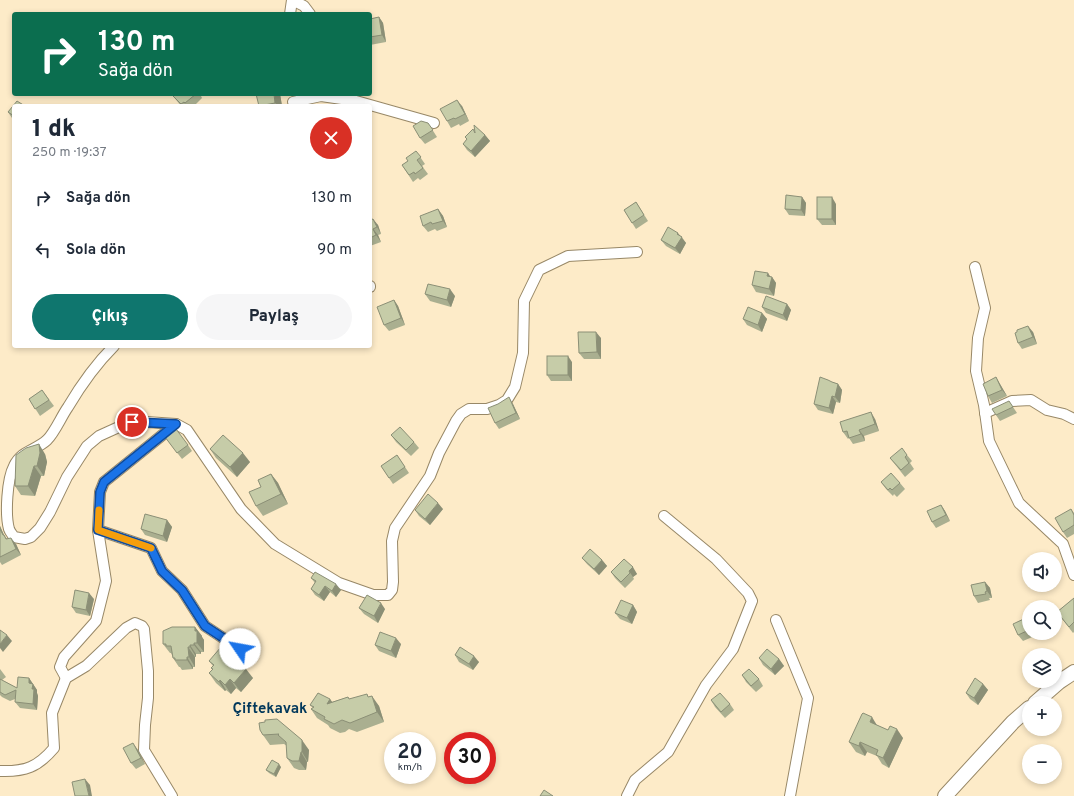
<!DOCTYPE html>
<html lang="tr">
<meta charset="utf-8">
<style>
body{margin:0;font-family:Overpass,sans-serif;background:#f6f6f7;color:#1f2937;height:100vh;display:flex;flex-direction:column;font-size:15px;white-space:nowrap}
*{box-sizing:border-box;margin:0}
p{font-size:13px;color:#747a83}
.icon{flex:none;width:22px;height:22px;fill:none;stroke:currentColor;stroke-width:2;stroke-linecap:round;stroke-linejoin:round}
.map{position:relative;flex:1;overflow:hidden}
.drawer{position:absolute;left:12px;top:104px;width:360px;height:244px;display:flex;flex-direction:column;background:#fff;border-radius:4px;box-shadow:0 2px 6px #0003}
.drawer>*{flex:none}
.top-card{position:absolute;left:12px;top:12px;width:360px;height:84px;border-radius:4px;box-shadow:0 2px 6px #0003;background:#0b6e4f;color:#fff;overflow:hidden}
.controls{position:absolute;left:1022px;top:552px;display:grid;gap:8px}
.controls a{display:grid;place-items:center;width:40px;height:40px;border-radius:50%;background:#fff;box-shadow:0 2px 6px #0003;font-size:20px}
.speed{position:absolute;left:384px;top:732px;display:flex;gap:8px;font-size:20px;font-weight:700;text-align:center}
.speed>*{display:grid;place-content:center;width:52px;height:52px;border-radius:50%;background:#fff;box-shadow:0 2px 6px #0003;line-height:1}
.speed small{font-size:10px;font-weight:400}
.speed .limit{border:6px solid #d22;background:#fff;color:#111}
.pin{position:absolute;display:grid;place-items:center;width:34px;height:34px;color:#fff;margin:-17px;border:2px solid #fff;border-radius:50%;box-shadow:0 1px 4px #0007}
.me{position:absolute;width:44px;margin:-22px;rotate:303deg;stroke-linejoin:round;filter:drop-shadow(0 0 3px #0008)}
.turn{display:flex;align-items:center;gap:14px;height:84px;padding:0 20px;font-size:18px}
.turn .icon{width:52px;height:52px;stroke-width:2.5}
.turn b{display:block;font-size:28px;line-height:34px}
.round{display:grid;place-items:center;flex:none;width:42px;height:42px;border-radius:21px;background:#f6f6f7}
.head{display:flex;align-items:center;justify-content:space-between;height:68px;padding:0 20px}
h1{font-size:24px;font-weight:800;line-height:30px}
.primary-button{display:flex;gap:8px;margin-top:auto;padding:8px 20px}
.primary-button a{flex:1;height:46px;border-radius:24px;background:#0f766e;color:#fff;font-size:16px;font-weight:800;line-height:46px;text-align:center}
.primary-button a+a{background:#f6f6f7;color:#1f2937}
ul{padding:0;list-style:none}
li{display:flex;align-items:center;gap:12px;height:52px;padding:0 20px}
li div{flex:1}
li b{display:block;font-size:15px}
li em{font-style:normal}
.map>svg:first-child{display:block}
</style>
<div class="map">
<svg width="1074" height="796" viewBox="0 0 1074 796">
<rect width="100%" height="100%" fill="#fdebc8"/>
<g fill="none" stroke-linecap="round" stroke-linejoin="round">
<g stroke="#988867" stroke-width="12">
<g id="street">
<polyline points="292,0 304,6 310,14"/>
<polyline points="290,14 292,0"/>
<polyline points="293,102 321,96 356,101 434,123"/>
<polyline points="975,267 985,308 978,338 976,371 984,405 989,441 1019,503 1063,544 1074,575"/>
<polyline points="370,286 370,287"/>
<path d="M 114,346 C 96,364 81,385 68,407 C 61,417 55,432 47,440 C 35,451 22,450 14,466 C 7,479 5,514 9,529 C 10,532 12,534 14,537 L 25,539 L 31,537 L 40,528 L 50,512 L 67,477 L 87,446 L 99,436 L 132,421 L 176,424 L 187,430 L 241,509 L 275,544 L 339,583 L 373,595 L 388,595 L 392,590 L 393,582 L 392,541 L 395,528 L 430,476 L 439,453 L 456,421 L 461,414 L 469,409 L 487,409 L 499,405 L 507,400 L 515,387 L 523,353 L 524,301 L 539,270 L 568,256 L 637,252"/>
<polyline points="985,413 1012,401 1031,400 1047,410 1064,414 1074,419"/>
<polyline points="98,530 151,548 162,571 182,590 205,626 252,657"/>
<polyline points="776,620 808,698 790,796"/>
<polyline points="66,678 60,667 64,657 96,621 106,581 98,530 100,492 104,482 176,424"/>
<path d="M 0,771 C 25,772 38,767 54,748 L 52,713 L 66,678 L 86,666 L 126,628 L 135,623 L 142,626 L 144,629 L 148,671 L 148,698 L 145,725 L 144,750 L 172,796"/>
<polyline points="627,796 635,780 668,752 706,685 733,649 752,601 748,593 716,559 664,516"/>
</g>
</g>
<g stroke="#988867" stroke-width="16">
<g id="secondary">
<polyline points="1035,703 1059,682 1074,672"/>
<polyline points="945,796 1013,722 1029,708"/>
</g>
</g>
<use href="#street" stroke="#fff" stroke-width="10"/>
<use href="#secondary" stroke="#fff" stroke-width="14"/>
</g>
<g fill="#aaaf90">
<polygon points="379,17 383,23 386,42 370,45 370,19"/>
<polygon points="175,94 200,94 202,98 194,106 181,106 173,96"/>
<polygon points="280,94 282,106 259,106"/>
<polygon points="14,106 14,120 12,118 8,112"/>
<polygon points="462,106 469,121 460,126 459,124 451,128 447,121"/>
<polygon points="428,123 437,137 425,144 420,138"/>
<polygon points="474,132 485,135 490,141 475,157 467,150 463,144 467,139 465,137"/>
<polygon points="416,151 425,164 422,166 428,174 420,180 418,178 413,182 402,165 408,161"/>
<polygon points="802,197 806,203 805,216 789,215 785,209"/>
<polygon points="636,202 648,221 636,229 624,210"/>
<polygon points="836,204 836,225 822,225 817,219"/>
<polygon points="438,209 443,216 447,227 437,231 435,229 428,232 423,226"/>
<polygon points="370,220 378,225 381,234 378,235 381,242 370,246"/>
<polygon points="681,236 686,243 680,254 666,246 661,240"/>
<polygon points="770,277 772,277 776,283 774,296 756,292 752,285"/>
<polygon points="425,294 455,296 451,307 430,301"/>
<polygon points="394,300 398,306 405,325 389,331 384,325"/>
<polygon points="787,304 791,310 787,321 766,313 762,307"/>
<polygon points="762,313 767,319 762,332 747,325 743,319"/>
<polygon points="1033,332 1037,344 1022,349 1018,343"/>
<polygon points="601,338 601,359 584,359 579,353"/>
<polygon points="572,362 572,381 551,381 547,375"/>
<polygon points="996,377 1000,384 1007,396 992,403 988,396"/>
<polygon points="832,382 838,384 842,390 840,403 836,402 833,414 818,410 814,404"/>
<polygon points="42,390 54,406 40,416 29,399"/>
<polygon points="1009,401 1017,413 1000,421 996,415"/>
<polygon points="498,404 513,404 520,419 499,429 495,423"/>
<polygon points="875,419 879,431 864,436 865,441 853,444 849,438 848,439 843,432"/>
<polygon points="391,435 414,442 419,448 411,456 396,442"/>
<polygon points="165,437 188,445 192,451 182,459"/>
<polygon points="210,449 250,462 237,477 216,458"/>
<polygon points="45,454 47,462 44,476 41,476 35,496 21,495 15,486"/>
<polygon points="397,455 409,473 393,484 381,466"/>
<polygon points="907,455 912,461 910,463 914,469 905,477 890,458"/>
<polygon points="271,474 278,483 288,504 263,516 256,506 261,487"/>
<polygon points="881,482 900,483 905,489 897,497 894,494 893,496 886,489"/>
<polygon points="941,505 945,511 950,521 936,528 932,522"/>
<polygon points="443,509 430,525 419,516 415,510"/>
<polygon points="1071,509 1074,513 1074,534 1067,538 1063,532"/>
<polygon points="167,520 172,527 167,542 145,535 141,529"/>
<polygon points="0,526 4,535 7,539 16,544 21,555 2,565 0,562"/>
<polygon points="582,558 602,560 607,566 599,575 587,564"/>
<polygon points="624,559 637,574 633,577 634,579 625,588 615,578 611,572"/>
<polygon points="311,578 341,590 336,597 330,592 324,601 315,595 311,589 315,583"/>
<polygon points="985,582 990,588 992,598 989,598 990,600 978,603 974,596"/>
<polygon points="1074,598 1074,632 1073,633 1057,612"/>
<polygon points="94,599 90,616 76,613 72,607"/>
<polygon points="633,605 637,612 632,624 620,619 615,613"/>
<polygon points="359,608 385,609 378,623 364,614"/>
<polygon points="1029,619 1029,633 1036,633 1037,635 1023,641 1018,635"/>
<polygon points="195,627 202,636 202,637 204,640 204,652 201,652 201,654 196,654 196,657 195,657 195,667 193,667 193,669 182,670 180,667 179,667 173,658 172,655 171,653 170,653 163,644"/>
<polygon points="401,644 396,658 379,651 375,645"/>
<polygon points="455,655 479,662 473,670 459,662"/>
<polygon points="759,658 779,659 784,666 775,675 763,665"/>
<polygon points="209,661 253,678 241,692 236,688 231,694 226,690 225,691 216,683 209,673 213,670 211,668 213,666"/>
<polygon points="0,669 6,677 2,680 17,688 29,678 37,690 37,693 38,696 37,710 20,708 15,702 15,699 10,701 2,697 0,695"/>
<polygon points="742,675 759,679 763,686 756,692 746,682"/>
<polygon points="983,684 988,690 978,705 970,699 966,693"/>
<polygon points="348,697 349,699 369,697 379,706 384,722 357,732 349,729 345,732 340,733 330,728 328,725 317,718 311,709 313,708 310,705 330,699 332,702"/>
<polygon points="711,700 730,704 734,710 725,718 715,707"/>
<polygon points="259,723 309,750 308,762 307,762 306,770 299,770 294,768 287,758 287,746 284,744 270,745 263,735"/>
<polygon points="877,725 903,738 889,768 882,764 877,756 867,752 865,756 856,752 849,742"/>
<polygon points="138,750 145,764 136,769 131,763"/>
<polygon points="281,767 276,777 269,773 266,770"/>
</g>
<g fill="#8b8f76">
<polygon points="379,17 383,23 386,42 382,35"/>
<polygon points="274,94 280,94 282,106 278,106 275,103"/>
<polygon points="457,100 462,106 469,121"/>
<polygon points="485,135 490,141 475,157 471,151"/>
<polygon points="802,197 806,203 805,216 801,210"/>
<polygon points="832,197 836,204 836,225 832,219"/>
<polygon points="438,209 443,216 447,227 443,221"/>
<polygon points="373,219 378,225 381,234 377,227"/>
<polygon points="373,229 378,235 381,242 376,235"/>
<polygon points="678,233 686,243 680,254 675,248 677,234"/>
<polygon points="768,273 772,279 772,277 776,283 774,296 769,289 767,276"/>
<polygon points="450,289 455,296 451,307 447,300"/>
<polygon points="394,300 398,306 405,325 401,318"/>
<polygon points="787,304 791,310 787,321 783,315"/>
<polygon points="762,313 767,319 762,332 758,325"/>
<polygon points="1028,326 1033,332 1037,344 1033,337"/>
<polygon points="596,332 601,338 601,359 597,352"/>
<polygon points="568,356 572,362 572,381 568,375"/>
<polygon points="996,377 1000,384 1007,396 1002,390"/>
<polygon points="838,384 842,390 840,403 835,397"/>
<polygon points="832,396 836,402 833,414 829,408"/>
<polygon points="509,397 513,404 520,419 516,413"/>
<polygon points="871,412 875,419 879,431 875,424"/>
<polygon points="859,430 864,436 865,441 861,434"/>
<polygon points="39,444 45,454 47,462 44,476 37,466"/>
<polygon points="243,453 250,462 237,477 230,467"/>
<polygon points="34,466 41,476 35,496 28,486"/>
<polygon points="271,474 278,483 288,504 281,494"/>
<polygon points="438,503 443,509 430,525 425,519"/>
<polygon points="941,505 945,511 950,521 946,515"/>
<polygon points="167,520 172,527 167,542 163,536"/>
<polygon points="0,526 7,542 3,535 0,529"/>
<polygon points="11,538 16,544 21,555 16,549"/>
<polygon points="602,560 607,566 599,575 594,569"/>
<polygon points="633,567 637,574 633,577 629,571"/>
<polygon points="985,582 990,588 992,598 987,591"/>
<polygon points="336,584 341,590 336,597 332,591"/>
<polygon points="325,586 330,592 324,601 319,595"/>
<polygon points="89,593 94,599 90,616 86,610"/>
<polygon points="381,603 385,609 378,623 374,616"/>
<polygon points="633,605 637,612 632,624 627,618"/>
<polygon points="195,627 202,636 202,637 204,640 204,652 197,643"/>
<polygon points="7,635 12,641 3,652 0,648 0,644"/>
<polygon points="396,638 401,644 396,658 391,651"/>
<polygon points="194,643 201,652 201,654 194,645"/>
<polygon points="190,645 196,654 196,657 190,647"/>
<polygon points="188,647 195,657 195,667 189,657"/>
<polygon points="474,656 479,662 473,670 469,664"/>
<polygon points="187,657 193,667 193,669 187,660"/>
<polygon points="779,659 784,666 775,675 771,669"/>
<polygon points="246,669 253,678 241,692 234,683"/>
<polygon points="29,678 37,690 37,693 38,696 37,710 33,704 29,683"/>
<polygon points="230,679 236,688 231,694 225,685"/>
<polygon points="220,680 226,690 225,691 219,682"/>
<polygon points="983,684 988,690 978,705 974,698"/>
<polygon points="372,696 379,706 384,722 377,712"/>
<polygon points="330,699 337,709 327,704"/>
<polygon points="872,717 878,727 870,722"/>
<polygon points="897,729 903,738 889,768 883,758"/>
<polygon points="302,740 309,750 308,762 302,752"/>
<polygon points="860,742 867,752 865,756 859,746"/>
<polygon points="133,743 138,750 145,764 141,758"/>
<polygon points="301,752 307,762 306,770 299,761"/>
<polygon points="279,764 281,767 276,777 274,774"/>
<polygon points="85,779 90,785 92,796 89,796"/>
</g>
<g fill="#c6cca8" stroke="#8b8f76">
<polygon points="379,17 382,35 370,37 370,19"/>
<polygon points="175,94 196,94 185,103 184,102 181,104 173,96"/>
<polygon points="256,94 274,94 275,103 259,106"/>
<polygon points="457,100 465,114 455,119 454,118 447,121 440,109"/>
<polygon points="17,101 25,106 14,106 14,116 8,112"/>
<polygon points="421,121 428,123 433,130 420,138 413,126"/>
<polygon points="474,125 485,135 471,151 463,144 467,139 465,137 473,129 475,133"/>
<polygon points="416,151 421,157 417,160 423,168 415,174 414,172 409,175 402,165 408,161 406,158"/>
<polygon points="786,195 802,197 801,210 785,209"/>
<rect x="817" y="197" width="15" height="22"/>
<polygon points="636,202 644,215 632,223 624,210"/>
<polygon points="438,209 443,221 432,224 431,222 423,226 420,216"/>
<polygon points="373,219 377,227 373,229 376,235 370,238 370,220"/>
<polygon points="668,227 678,233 677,234 682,237 675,248 661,240"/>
<polygon points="755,271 768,273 767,276 772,277 769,289 752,285"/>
<polygon points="428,284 450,289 447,300 425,294"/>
<polygon points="766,296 787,304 783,315 762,307"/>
<polygon points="394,300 401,318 384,325 377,307"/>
<polygon points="748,307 762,313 758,325 743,319"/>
<polygon points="1028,326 1033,337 1018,343 1015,333 1017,332 1017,330"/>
<polygon points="578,332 596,332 597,352 579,353"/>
<rect x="547" y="356" width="21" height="19"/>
<polygon points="820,377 828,380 832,382 838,384 835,397 832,396 829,408 814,404"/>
<polygon points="996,377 1002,390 988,396 983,384"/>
<polygon points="42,390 49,400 35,409 29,399"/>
<polygon points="509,397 516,413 495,423 488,408 498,404"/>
<polygon points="1009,401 1013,407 996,415 992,409"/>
<polygon points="871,412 875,424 859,430 861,434 849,438 847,431 843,432 840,422"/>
<polygon points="400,427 414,442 406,450 391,435"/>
<polygon points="176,429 188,445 177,453 165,437"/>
<polygon points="223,435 243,453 230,467 210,449"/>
<polygon points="39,444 40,453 37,466 34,466 28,486 15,486 16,455 26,448"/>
<polygon points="902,448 907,455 905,457 909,463 901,470 890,458"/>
<polygon points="397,455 405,467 389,478 381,466"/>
<polygon points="891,473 900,483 892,490 890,488 888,490 881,482"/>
<polygon points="271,474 281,494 256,506 249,492 261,487 258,480"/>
<polygon points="428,494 438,503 425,519 415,510"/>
<polygon points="941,505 946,515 932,522 927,511"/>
<polygon points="1071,509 1074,515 1074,525 1063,532 1055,518"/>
<polygon points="145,514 167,520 163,536 141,529"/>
<polygon points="0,529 3,535 4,535 6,539 11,538 16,549 0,557"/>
<polygon points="590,549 602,560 594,569 582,558"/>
<polygon points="624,559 633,567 629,571 630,573 621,582 611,572"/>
<polygon points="315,572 336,584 332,591 325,586 319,595 311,589 316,581 311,578"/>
<polygon points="985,582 987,591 985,592 986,594 974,596 971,585"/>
<polygon points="75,590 89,593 86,610 72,607"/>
<polygon points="367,595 381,603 374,616 359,608"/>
<polygon points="1074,598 1074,622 1069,627 1057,612"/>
<polygon points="621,600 633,605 627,618 615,613"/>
<polygon points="1028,617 1029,620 1029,630 1018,635 1013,624"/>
<polygon points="172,627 195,627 195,631 197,631 197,643 194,643 194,645 190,645 190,647 188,647 189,657 187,657 187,660 175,660 175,658 173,658 171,646 166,646 166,644 163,644 163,631"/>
<polygon points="0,630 7,635 0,644"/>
<polygon points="380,632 396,638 391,651 375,645"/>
<polygon points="221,647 246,669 234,683 230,679 225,685 220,680 219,682 209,673 213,669 211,668 214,665 209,661"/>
<polygon points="460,647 474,656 469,664 455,655"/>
<polygon points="767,649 779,659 771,669 759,658"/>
<polygon points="749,669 759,679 751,686 742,675"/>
<polygon points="18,677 29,678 29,683 33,684 32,689 34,689 33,704 15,702 16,690 5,695 0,692 0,679 17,688"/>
<polygon points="975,678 983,684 974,698 966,693"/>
<polygon points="318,693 330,699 327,704 348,697 349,699 367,694 368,697 372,696 377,712 350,723 342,720 334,724 324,719 325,717 311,709 314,707 310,705"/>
<polygon points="720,693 730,704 721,712 711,700"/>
<polygon points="863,713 872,717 870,722 888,730 890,726 897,729 883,758 876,755 878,750 860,742 859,746 849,742 862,714"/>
<polygon points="277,719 302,740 302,752 301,752 299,761 292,761 287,758 286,742 278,735 279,734 263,735 260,730 259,723 265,722 265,720"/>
<polygon points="133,743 141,758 131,763 123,748"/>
<polygon points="272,760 279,764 274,774 266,770"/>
<polygon points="85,779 89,796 75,796 72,782"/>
<polygon points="544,790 553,796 540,796"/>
</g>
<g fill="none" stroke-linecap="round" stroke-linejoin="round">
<g stroke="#114b97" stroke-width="10">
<polyline id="route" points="132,422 176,424 104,482 100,492 98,530 151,548 162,571 182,590 205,626 240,649"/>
</g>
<use href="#route" stroke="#1a73e8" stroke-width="7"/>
<polyline stroke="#f59e0b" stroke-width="7" points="99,510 98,530 151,548"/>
</g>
<g text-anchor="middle" stroke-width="3" stroke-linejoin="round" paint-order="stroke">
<g font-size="15" font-weight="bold" fill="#02385b" stroke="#fdebc8">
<text x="270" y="713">Çiftekavak</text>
</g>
</g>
</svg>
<div class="controls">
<a><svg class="icon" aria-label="sound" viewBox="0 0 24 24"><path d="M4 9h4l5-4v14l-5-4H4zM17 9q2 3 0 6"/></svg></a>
<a><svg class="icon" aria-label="search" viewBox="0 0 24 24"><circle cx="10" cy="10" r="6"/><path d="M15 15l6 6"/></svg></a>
<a><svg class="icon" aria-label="layers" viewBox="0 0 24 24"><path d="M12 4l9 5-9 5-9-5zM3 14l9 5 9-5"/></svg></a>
<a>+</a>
<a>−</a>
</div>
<div class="speed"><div>20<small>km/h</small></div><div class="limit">30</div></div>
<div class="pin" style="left:132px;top:422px;background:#d93025"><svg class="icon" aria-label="arrive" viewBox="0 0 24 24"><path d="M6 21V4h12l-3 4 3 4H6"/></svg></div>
<svg class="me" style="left:240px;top:649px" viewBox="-20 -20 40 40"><circle r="19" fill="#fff"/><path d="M0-13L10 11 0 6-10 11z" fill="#1a73e8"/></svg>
<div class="top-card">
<div class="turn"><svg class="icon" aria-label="right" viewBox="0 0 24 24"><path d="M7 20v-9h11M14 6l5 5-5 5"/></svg><div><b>130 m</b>Sağa dön</div></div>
</div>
<section class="drawer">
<div class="head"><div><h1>1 dk</h1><p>250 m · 19:37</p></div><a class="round" style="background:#d93025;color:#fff"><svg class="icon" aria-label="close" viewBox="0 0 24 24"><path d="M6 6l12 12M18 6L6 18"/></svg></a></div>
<ul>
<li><svg class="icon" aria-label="right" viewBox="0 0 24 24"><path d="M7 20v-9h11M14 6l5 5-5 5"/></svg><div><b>Sağa dön</b></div><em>130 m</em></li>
<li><svg class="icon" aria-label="left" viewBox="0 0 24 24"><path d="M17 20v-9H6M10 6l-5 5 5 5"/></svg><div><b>Sola dön</b></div><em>90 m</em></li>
</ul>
<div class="primary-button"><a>Çıkış</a><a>Paylaş</a></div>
</section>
</div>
